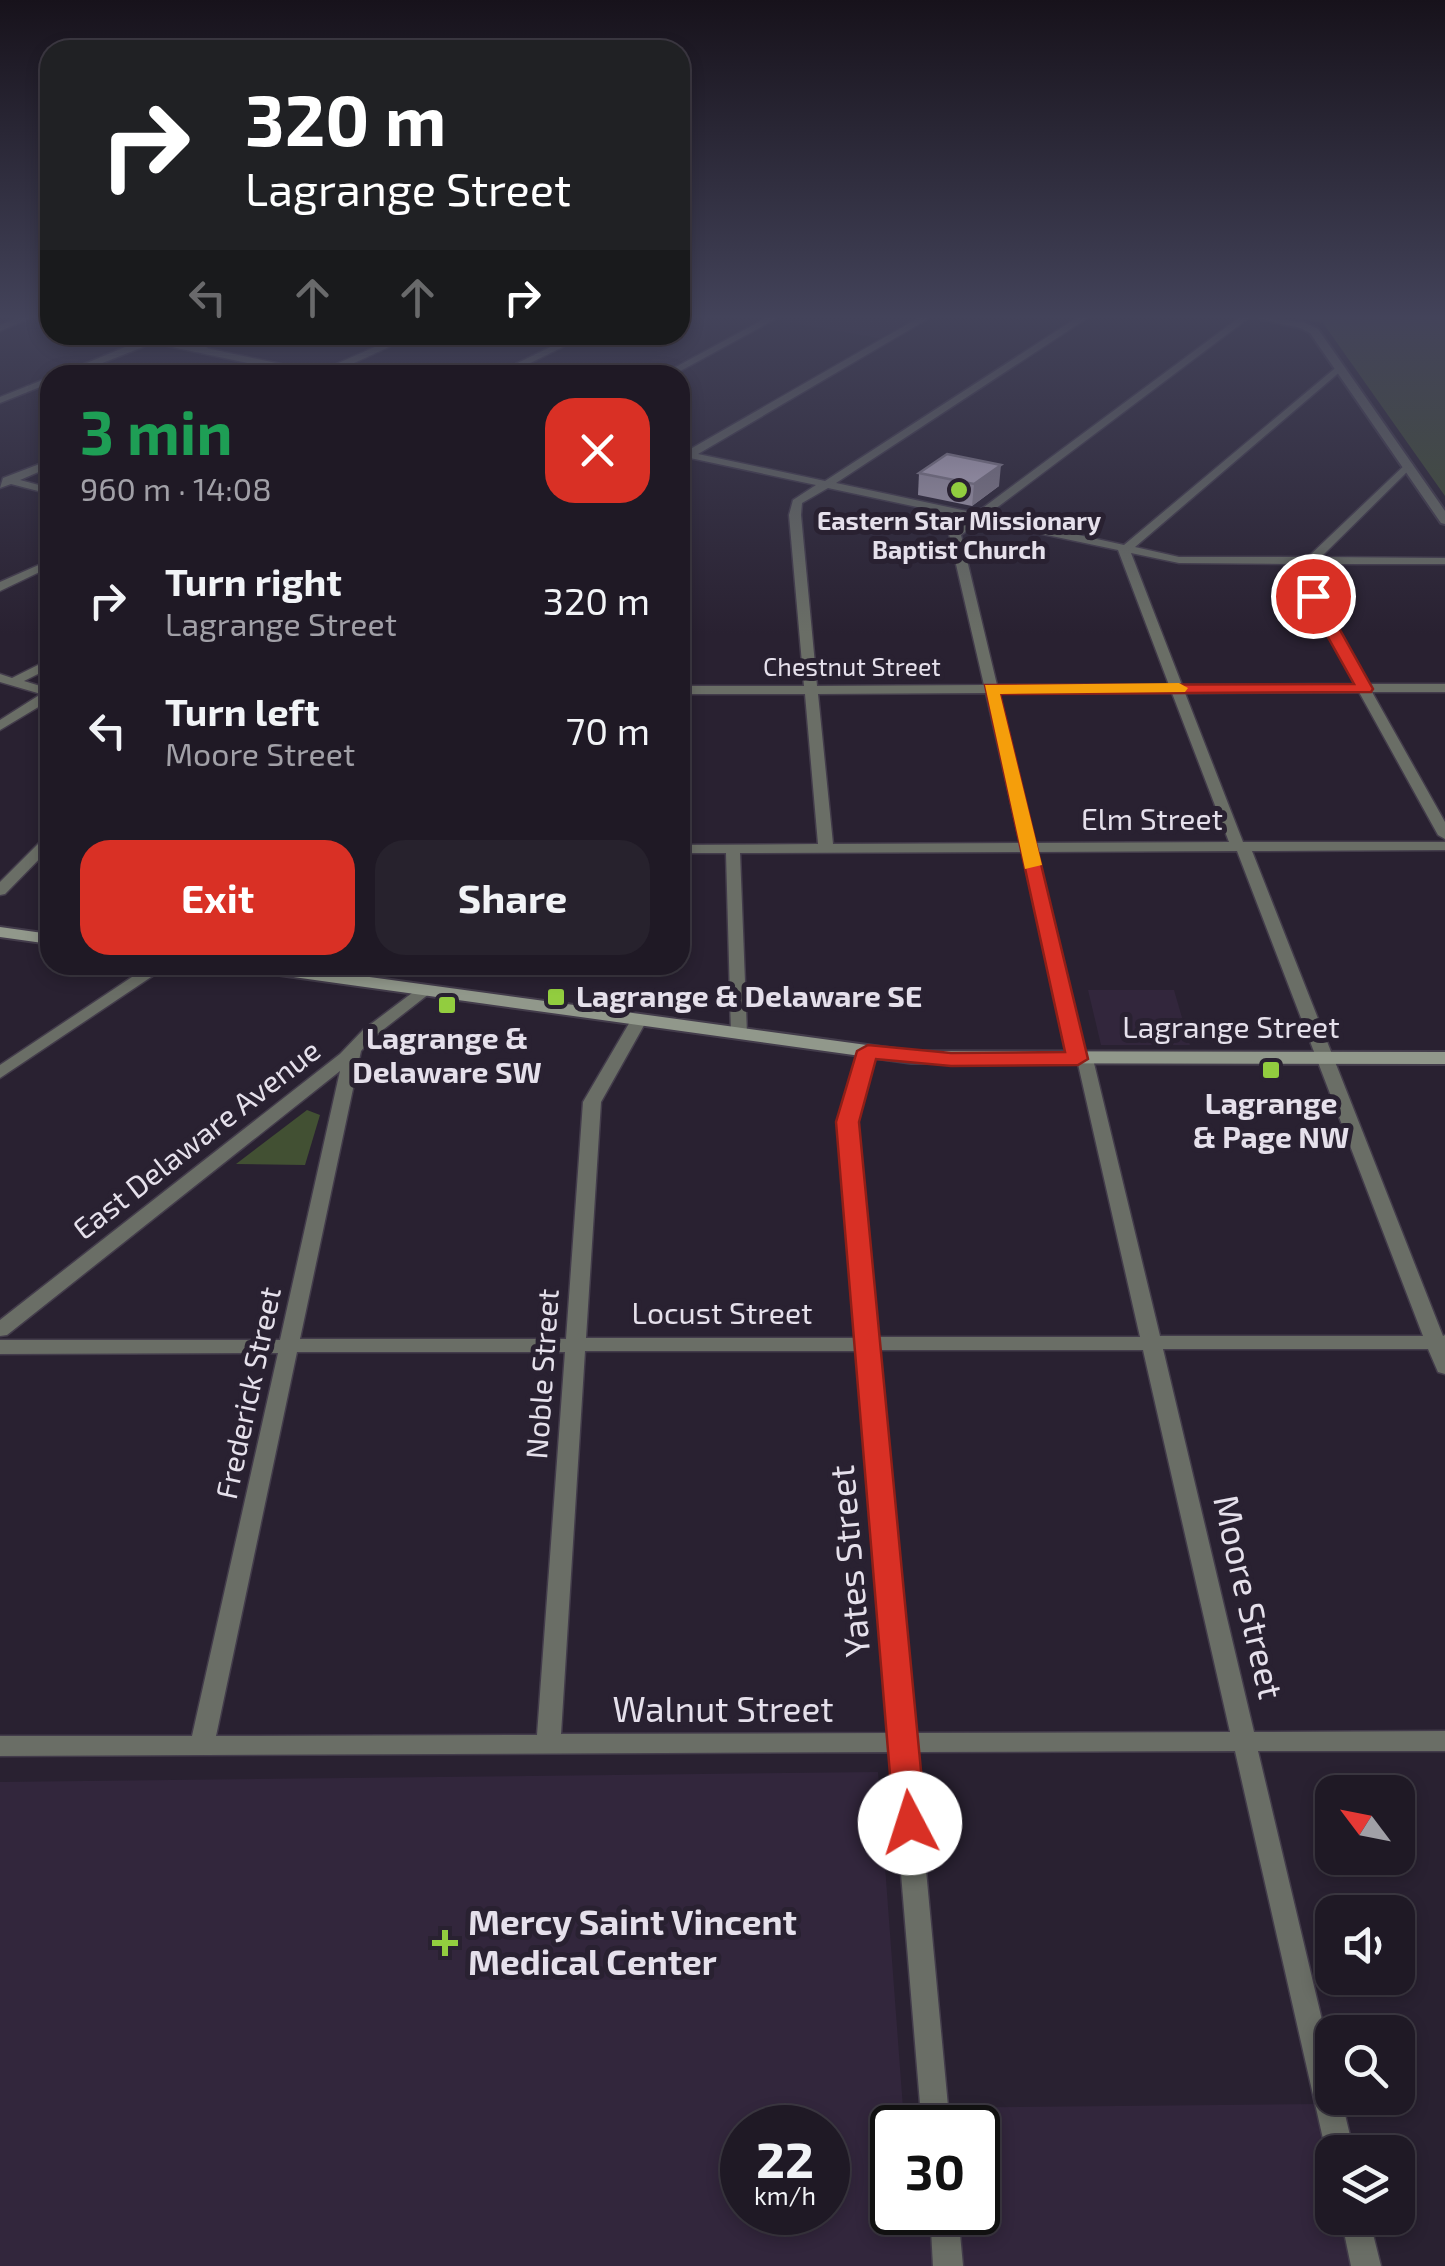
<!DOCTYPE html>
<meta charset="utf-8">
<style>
body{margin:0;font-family:"Exo 2",sans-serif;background:#27222d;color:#f1f3f6;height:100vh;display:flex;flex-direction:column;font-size:38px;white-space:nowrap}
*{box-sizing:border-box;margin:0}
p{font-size:32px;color:#a1a0a7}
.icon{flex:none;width:55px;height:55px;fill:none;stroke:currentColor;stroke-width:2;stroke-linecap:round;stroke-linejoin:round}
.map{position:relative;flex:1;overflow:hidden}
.drawer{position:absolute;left:40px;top:365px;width:650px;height:610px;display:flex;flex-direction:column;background:#1f1925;border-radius:30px;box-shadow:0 5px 15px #0003,0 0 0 2px #3c3842}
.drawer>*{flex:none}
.top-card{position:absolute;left:40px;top:40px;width:650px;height:305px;border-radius:30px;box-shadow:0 5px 15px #0003,0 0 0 2px #3c3842;background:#202124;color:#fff;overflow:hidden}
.needle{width:65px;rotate:302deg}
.tools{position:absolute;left:1315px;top:1775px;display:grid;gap:20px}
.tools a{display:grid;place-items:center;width:100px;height:100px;border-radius:20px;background:#1f1925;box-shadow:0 5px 15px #0003,0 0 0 2px #3c3842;font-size:50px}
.speed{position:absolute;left:720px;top:2105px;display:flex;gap:20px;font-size:50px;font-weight:700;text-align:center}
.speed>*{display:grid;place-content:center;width:130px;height:130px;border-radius:50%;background:#1f1925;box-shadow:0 5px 15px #0003,0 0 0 2px #3c3842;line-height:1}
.speed small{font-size:25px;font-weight:400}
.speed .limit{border:5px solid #111;border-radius:15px;background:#fff;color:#111}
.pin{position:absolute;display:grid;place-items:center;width:85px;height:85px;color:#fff;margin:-42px;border:5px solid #fff;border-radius:50%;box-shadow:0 2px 10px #0007}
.me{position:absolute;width:110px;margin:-55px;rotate:355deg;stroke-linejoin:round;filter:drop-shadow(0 0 8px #0008)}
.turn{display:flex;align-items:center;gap:35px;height:210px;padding:0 40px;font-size:45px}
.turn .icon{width:130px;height:130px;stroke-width:2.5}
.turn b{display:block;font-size:70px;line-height:85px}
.lanes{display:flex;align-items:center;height:95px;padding:0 40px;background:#0003;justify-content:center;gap:50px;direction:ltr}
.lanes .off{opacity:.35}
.round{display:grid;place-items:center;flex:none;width:105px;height:105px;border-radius:30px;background:#27222d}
.headline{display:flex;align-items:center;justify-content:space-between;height:170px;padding:0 40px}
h1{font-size:60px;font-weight:700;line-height:75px;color:#1e9e55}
.cta{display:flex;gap:20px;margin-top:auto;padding:20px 40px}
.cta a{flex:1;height:115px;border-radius:30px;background:#d93025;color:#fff;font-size:40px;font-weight:700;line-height:115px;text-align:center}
.cta a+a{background:#27222d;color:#f1f3f6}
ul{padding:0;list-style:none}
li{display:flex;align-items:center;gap:30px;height:130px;padding:0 40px}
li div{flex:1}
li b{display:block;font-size:38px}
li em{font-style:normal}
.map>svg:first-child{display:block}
</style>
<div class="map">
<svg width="1445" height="2266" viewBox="0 0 1445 2266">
<rect width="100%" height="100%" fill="#292131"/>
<g fill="#32263c" fill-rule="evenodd">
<polygon points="782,317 920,317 883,339 777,320"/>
<polygon points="1088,990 1174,990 1190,1045 1101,1045"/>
<path d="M 878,1772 L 903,2108 L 1317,2104 L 1332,2161 L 1332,2218 L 1348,2218 L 1360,2266 L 0,2266 L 0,1782 ZM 742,2128 L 828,2128 L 828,2212 L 742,2212 ZM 892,2128 L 978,2128 L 978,2212 L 892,2212 Z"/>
</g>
<g fill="#425033">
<polygon points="1288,317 1445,317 1445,496 1323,323"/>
<polygon points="307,1110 320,1115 305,1165 236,1164"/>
</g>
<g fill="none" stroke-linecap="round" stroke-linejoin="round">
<g stroke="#433c4b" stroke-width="3">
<g id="minor">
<polygon points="20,317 33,317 0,331 0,325"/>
<polygon points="43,317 50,317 50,321"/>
<polygon points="768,317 779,317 673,375 661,375"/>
<path d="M 920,317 L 931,317 L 698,454 L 825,481 L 1078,317 L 1089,317 L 836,483 L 976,513 L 1240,317 L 1250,317 L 987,515 L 1124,545 L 1339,365 L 1344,368 L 1342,370 L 1135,547 L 1179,557 L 1308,557 L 1408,462 L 1413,465 L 1412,467 L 1321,557 L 1445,558 L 1445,564 L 1301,564 L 1368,684 L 1445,684 L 1445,692 L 1372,692 L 1445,822 L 1445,839 L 1438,835 L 1359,692 L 1185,693 L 1243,842 L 1445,842 L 1445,850 L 1252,851 L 1443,1336 L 1445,1335 L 1445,1374 L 1438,1372 L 1428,1349 L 1163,1349 L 1254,1732 L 1445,1731 L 1445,1751 L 1258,1751 L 1332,2062 L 1332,2098 L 1341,2098 L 1354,2152 L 1332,2152 L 1332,2162 L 1326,2152 L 1235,1751 L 915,1752 L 950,2128 L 922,2128 L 891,1752 L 0,1756 L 0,1736 L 192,1736 L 278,1353 L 0,1354 L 0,1340 L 280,1340 L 340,1071 L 7,1335 L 0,1336 L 0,1320 L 340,1054 L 363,1030 L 420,987 L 426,985 L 434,990 L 375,1036 L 361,1051 L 300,1339 L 566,1339 L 583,1102 L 631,1020 L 639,1015 L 647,1020 L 601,1102 L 586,1338 L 856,1338 L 838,1122 L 860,1051 L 868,1046 L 876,1051 L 856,1122 L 876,1337 L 1140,1337 L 1078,1064 L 1069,1059 L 1022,852 L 740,853 L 747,1034 L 739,1039 L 731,1034 L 726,853 L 680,853 L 680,845 L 818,844 L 805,694 L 680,694 L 680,686 L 804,686 L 789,515 L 793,500 L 816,485 L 690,458 L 681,459 L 680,450 L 687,451 ZM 828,488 L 969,518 L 949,534 L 984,685 L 817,686 L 801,515 L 802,503 ZM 980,521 L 1118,550 L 1169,685 L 997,685 L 961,535 ZM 1131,553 L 1179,563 L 1289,564 L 1355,684 L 1182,685 ZM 986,693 L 1020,843 L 833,844 L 818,694 ZM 998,693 L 1172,693 L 1229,842 L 1034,843 ZM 1237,851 L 1423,1336 L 1160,1336 L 1093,1059 L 1084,1054 L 1036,852 ZM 877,1350 L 1143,1350 L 1230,1732 L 913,1733 ZM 585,1351 L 857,1351 L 889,1733 L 561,1734 ZM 297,1352 L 565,1352 L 537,1735 L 216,1736 Z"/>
<path d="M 125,335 C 146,335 180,348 196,345 C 210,343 220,335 235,335 L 206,348 L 318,372 L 402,335 L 415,335 L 328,375 L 304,375 L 153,343 L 72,375 L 58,375 L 142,340 Z"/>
<polygon points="575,335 587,335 506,375 493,375"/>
<polygon points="50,377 50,383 0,403 0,397"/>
<polygon points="50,460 50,467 20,480 50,488 50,494 11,484 0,488 3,478"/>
<polygon points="50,560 50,567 0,591 0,582"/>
<polygon points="50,659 50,668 24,681 50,689 50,700 0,730 0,720 41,694 0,682 0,674 12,678"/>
<polygon points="50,836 50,848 5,894 0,895 0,882 45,837"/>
<polygon points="150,965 169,965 0,1078 0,1065"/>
<polygon points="930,2212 958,2212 963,2266 933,2266"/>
<polygon points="1341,2218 1369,2218 1381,2266 1351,2266"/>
</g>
</g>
<g stroke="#433c4b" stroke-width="4">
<polygon id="tertiary" points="1252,317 1303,322 1318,329 1445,511 1445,524 1441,523 1310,333 1300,328"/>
</g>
<g stroke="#433c4b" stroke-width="4">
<g id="secondary">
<polygon points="0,927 50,934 50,944 0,937"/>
<polygon points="234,965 282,965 911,1051 1445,1052 1445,1064 911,1063 243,970"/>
</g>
</g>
<use href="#minor" fill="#6a6e66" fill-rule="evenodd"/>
<use href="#tertiary" fill="#6a6e66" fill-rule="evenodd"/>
<use href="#secondary" fill="#91988b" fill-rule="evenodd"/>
</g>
<polygon fill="#b1a8ba" points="919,473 999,486 972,506 918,495"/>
<polygon fill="#908897" points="1001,465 999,486 972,506 974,484"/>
<polygon fill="#cec3d8" stroke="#908897" stroke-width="2.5" points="947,454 1001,465 974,484 919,473"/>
<linearGradient id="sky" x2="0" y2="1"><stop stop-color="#17121b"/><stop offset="0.5" stop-color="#43435a"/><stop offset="1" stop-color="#43435a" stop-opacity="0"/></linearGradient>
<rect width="1445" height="634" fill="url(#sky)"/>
<polygon fill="#d93025" stroke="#8d1f18" stroke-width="2.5" points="1313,591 1321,596 1373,689 1371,692 1000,694 1088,1059 1078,1065 951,1066 876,1059 859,1122 926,1823 922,1832 910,1836 899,1832 894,1823 836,1122 857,1051 868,1045 951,1053 1065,1052 985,685 1354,684 1305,596"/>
<polygon fill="#f59e0b" points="1179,683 1188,688 1185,692 1000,694 1042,865 1025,869 985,685"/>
<g fill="#92cd3f" stroke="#292131" stroke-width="4">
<circle cx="959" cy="490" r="10"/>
<rect x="546" y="987" width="20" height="20" rx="5"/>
<rect x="437" y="995" width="20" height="20" rx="5"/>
<rect x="1261" y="1060" width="20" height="20" rx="5"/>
<path d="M440 1928h10v10h10v10h-10v10h-10v-10h-10v-10h10z"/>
</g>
<g text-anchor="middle" stroke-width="10" stroke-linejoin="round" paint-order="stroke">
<g font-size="25" font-weight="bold" fill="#e5e0eb" stroke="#292131">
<text x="959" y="530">Eastern Star Missionary<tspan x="959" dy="29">Baptist Church</tspan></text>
</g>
<g font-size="25" fill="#e5e0eb" stroke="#292131">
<text x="852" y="676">Chestnut Street</text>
</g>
<g font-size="30" fill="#e5e0eb" stroke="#292131">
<text x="1152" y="830">Elm Street</text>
<text x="1231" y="1038">Lagrange Street</text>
<text transform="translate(197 1140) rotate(-38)" y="10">East Delaware Avenue</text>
<text x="722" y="1324">Locust Street</text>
<text transform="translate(543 1374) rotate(-86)" y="10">Noble Street</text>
<text transform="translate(249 1393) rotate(-78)" y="10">Frederick Street</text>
</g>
<g font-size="30" font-weight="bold" fill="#e5e0eb" stroke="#292131">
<text x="576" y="1007" text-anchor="start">Lagrange &amp; Delaware SE</text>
<text x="447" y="1049">Lagrange &amp;<tspan x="447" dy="34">Delaware SW</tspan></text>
<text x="1271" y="1114">Lagrange<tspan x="1271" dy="34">&amp; Page NW</tspan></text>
</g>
<g font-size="35" fill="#e5e0eb" stroke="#292131">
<text transform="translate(850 1561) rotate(-95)" y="12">Yates Street</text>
<text transform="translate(1248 1597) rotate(77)" y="12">Moore Street</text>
<text x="723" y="1722">Walnut Street</text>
</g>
<g font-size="35" font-weight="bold" fill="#e5e0eb" stroke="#292131" text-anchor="start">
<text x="468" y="1935">Mercy Saint Vincent<tspan x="468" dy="40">Medical Center</tspan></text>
</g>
</g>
</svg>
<div class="tools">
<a><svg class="needle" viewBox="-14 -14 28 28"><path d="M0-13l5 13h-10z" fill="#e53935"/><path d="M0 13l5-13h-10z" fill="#a1a0a7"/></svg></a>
<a><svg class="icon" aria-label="sound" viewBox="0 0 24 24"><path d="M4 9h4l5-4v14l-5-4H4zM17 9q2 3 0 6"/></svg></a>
<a><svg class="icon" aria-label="search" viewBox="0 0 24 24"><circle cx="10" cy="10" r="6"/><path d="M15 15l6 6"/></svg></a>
<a><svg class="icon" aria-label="layers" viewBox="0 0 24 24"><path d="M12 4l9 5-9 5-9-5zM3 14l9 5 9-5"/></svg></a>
</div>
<div class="speed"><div>22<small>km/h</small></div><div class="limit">30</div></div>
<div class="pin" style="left:1313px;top:596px;background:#d93025"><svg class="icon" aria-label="arrive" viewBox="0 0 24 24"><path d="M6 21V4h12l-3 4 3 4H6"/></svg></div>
<svg class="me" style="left:910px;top:1823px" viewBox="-20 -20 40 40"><circle r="19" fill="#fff"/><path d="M0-13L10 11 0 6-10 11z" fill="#d93025"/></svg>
<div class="top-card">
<div class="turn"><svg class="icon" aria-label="right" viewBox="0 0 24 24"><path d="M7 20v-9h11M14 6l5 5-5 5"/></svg><div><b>320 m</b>Lagrange Street</div></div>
<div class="lanes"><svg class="icon off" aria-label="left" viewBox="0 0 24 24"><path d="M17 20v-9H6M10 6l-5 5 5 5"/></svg><svg class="icon off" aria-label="ahead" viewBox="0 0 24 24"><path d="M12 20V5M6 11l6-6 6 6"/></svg><svg class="icon off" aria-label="ahead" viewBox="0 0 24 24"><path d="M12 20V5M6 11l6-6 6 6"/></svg><svg class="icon" aria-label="right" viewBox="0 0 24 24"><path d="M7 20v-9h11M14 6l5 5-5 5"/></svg></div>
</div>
<section class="drawer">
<div class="headline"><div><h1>3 min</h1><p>960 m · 14:08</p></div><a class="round" style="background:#d93025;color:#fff"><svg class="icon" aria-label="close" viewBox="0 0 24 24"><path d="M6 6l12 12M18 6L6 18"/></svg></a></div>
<ul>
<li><svg class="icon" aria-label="right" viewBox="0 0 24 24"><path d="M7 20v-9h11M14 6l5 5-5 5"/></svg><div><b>Turn right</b><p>Lagrange Street</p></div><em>320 m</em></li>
<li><svg class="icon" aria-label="left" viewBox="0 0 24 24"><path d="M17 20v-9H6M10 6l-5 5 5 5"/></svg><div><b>Turn left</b><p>Moore Street</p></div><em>70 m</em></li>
</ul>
<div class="cta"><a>Exit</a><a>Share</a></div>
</section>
</div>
